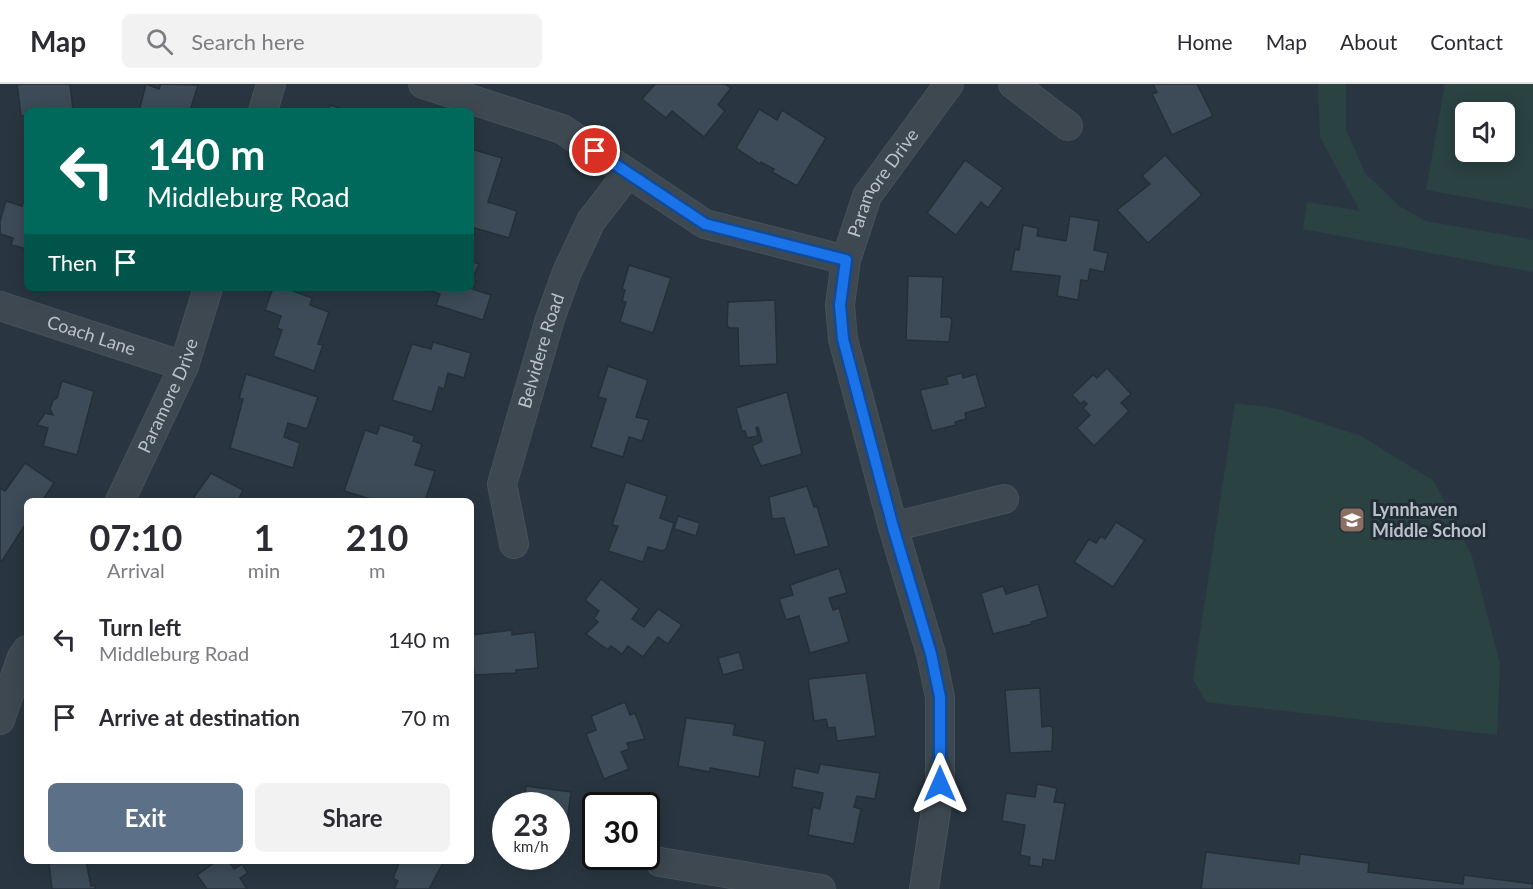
<!DOCTYPE html>
<style>
body{margin:0;font-family:Lato,sans-serif;background:#f2f2f3;color:#2b2b33;height:100vh;display:flex;flex-direction:column;font-size:22px;white-space:nowrap}
*{box-sizing:border-box;margin:0}
p{font-size:20px;color:#7c7c81}
.icon{flex:none;width:33px;height:33px;fill:none;stroke:currentColor;stroke-width:2;stroke-linecap:round;stroke-linejoin:round}
.map{position:relative;flex:1;overflow:hidden}
.drawer{position:absolute;left:24px;top:414px;width:450px;height:366px;display:flex;flex-direction:column;background:#fff;border-radius:9px;box-shadow:0 3px 15px #0003}
.drawer>*{flex:none}
.banner{position:absolute;left:24px;top:24px;width:450px;height:183px;border-radius:9px;box-shadow:0 3px 15px #0003;background:#00695c;color:#fff;overflow:hidden}
.buttons{position:absolute;left:1455px;top:18px;display:grid;gap:12px}
.buttons a{display:grid;place-items:center;width:60px;height:60px;border-radius:9px;background:#fff;box-shadow:0 3px 15px #0003;font-size:30px}
.speed{position:absolute;left:492px;top:708px;display:flex;gap:12px;font-size:30px;font-weight:700;text-align:center}
.speed>*{display:grid;place-content:center;width:78px;height:78px;border-radius:50%;background:#fff;box-shadow:0 3px 15px #0003;line-height:1}
.speed small{font-size:15px;font-weight:400}
.speed .limit{border:3px solid #111;border-radius:9px;background:#fff;color:#111}
.pin{position:absolute;display:grid;place-items:center;width:51px;height:51px;color:#fff;margin:-26px;border:3px solid #fff;border-radius:50%;box-shadow:0 2px 6px #0007}
.me{position:absolute;width:66px;margin:-33px;rotate:0deg;stroke-linejoin:round;filter:drop-shadow(0 0 4px #0008)}
.turn{display:flex;align-items:center;gap:21px;height:126px;padding:0 24px;font-size:27px}
.turn .icon{width:78px;height:78px;stroke-width:2.5}
.turn b{display:block;font-size:42px;line-height:51px}
.then{display:flex;align-items:center;height:57px;padding:0 24px;background:#0003;gap:12px;font-size:22px}
.eta{display:flex;justify-content:space-evenly;align-items:center;height:102px;text-align:center}
.eta b{font-size:36px;font-weight:700;line-height:42px}
.cta{display:flex;gap:12px;margin-top:auto;padding:12px 24px}
.cta a{flex:1;height:69px;border-radius:9px;background:#5c7088;color:#fff;font-size:24px;font-weight:700;line-height:69px;text-align:center}
.cta a+a{background:#f2f2f3;color:#2b2b33}
ul{padding:0;list-style:none}
li{display:flex;align-items:center;gap:18px;height:78px;padding:0 24px}
li div{flex:1}
li b{display:block;font-size:22px}
li em{font-style:normal}
header{display:flex;align-items:center;gap:36px;box-sizing:border-box;height:84px;padding:0 30px;background:#fff;border-bottom:2px solid #e1e1e2}
header strong{font-size:28px}
nav{display:flex;gap:33px;margin-inline-start:auto;font-size:21px}
.search{width:420px;height:54px;background:#f2f2f3;display:flex;align-items:center;gap:15px;box-sizing:border-box;padding:0 21px;border-radius:9px;color:#7c7c81;font-size:22px}
.map>svg:first-child{display:block}
</style>
<header>
<strong>Map</strong>
<div class="search"><svg class="icon" aria-label="search" viewBox="0 0 24 24"><circle cx="10" cy="10" r="6"/><path d="M15 15l6 6"/></svg>Search here</div>
<nav><a>Home</a><a>Map</a><a>About</a><a>Contact</a></nav>
</header>
<div class="map">
<svg width="1533" height="805" viewBox="0 0 1533 805">
<rect width="100%" height="100%" fill="#293641"/>
<g fill="#2b4242" fill-rule="evenodd">
<polygon points="1318,0 1346,0 1346,45 1365,89 1399,122 1426,137 1533,156 1533,188 1303,145 1307,118 1360,127 1320,53"/>
<path d="M 1445,0 L 1533,0 L 1533,125 L 1426,106 ZM 1466,28 L 1504,28 L 1504,68 L 1466,68 Z"/>
<polygon points="1235,319 1279,325 1361,352 1434,397 1472,472 1500,580 1497,651 1206,618 1193,595"/>
</g>
<g fill="#3c4b57" stroke="#242f38" stroke-width="1.5">
<polygon points="17,0 70,0 73,25 27,27 27,31 21,32"/>
<polygon points="146,0 159,5 161,0 198,1 190,27 139,27"/>
<polygon points="655,0 725,0 731,4 718,21 725,27 704,53 672,27 666,34 642,15"/>
<polygon points="1153,0 1197,0 1213,32 1172,51 1152,10 1157,8"/>
<polygon points="330,21 349,27 328,27"/>
<polygon points="759,25 777,36 782,26 826,54 797,102 772,88 774,85 761,78 760,80 736,64"/>
<polygon points="471,65 502,74 488,118 517,127 509,154 471,143"/>
<polygon points="1165,71 1202,111 1148,159 1117,126 1150,100 1142,92"/>
<polygon points="965,76 1003,104 988,124 981,118 956,151 927,129"/>
<polygon points="24,116 27,117 27,165 11,161 13,154 0,150 0,137 6,117 22,122"/>
<polygon points="1070,132 1099,137 1094,166 1108,169 1104,188 1090,185 1088,197 1081,196 1078,216 1057,212 1060,192 1011,187 1015,165 1019,166 1023,141 1038,144 1037,152 1066,157"/>
<polygon points="471,177 479,180 472,196 476,197 473,205 491,211 483,236 436,221 440,210 422,204 471,204"/>
<polygon points="629,181 671,194 653,249 620,238 626,218 622,217 625,206 622,205"/>
<polygon points="908,192 943,193 941,233 950,233 952,236 949,258 906,256"/>
<polygon points="273,204 285,204 312,214 310,221 329,228 318,260 323,261 314,287 273,272 282,246 277,244 281,232 265,226"/>
<polygon points="775,216 777,280 739,282 738,244 729,244 727,241 728,218"/>
<polygon points="433,258 471,269 464,294 448,289 444,305 439,303 432,328 392,316 412,260 431,265"/>
<polygon points="608,282 648,296 636,333 649,336 642,357 629,353 623,373 591,363 606,315 598,313"/>
<polygon points="1107,284 1131,310 1121,319 1129,327 1094,362 1077,344 1090,331 1083,324 1087,320 1084,317 1081,320 1072,311 1093,291 1097,294"/>
<polygon points="962,289 963,294 976,290 986,323 965,329 966,335 955,338 956,341 932,347 920,306 948,300 946,293"/>
<polygon points="246,290 318,313 307,345 288,339 284,353 300,359 293,384 230,364 243,315 239,314"/>
<polygon points="62,297 94,307 77,371 43,362 48,344 37,341 45,329 53,331 50,325 53,316 57,314"/>
<polygon points="787,308 802,370 761,382 752,362 762,357 758,343 756,344 758,352 747,354 745,347 742,347 736,324"/>
<polygon points="380,341 415,352 413,357 422,360 415,381 435,387 425,417 377,417 344,407 365,346 377,350"/>
<polygon points="25,379 54,399 42,417 27,417 27,438 2,477 0,476 0,404 5,407"/>
<polygon points="211,389 243,406 238,417 196,417 194,413"/>
<polygon points="626,398 667,412 660,434 674,439 666,465 662,467 648,463 643,478 608,467 618,442 612,441"/>
<polygon points="807,402 814,423 817,422 829,462 795,471 784,434 772,435 769,413"/>
<polygon points="678,432 700,439 696,452 674,445"/>
<polygon points="1116,438 1145,456 1113,503 1074,478 1089,455 1096,459 1101,452 1105,455"/>
<polygon points="839,484 847,509 829,514 833,526 839,524 849,558 810,569 799,532 786,536 779,515 793,511 790,501"/>
<polygon points="601,495 639,525 632,535 644,543 658,525 682,541 668,560 658,553 643,573 628,562 622,570 611,562 608,566 586,550 598,538 594,534 599,527 585,516"/>
<polygon points="1038,500 1048,533 1031,538 1032,540 993,550 981,509 1003,502 1006,510"/>
<polygon points="512,546 512,551 535,548 538,584 516,586 516,589 474,591 471,551"/>
<polygon points="739,568 744,585 723,591 718,574"/>
<polygon points="866,589 876,652 837,657 835,643 828,644 826,635 814,637 808,595"/>
<polygon points="1040,604 1042,643 1051,642 1053,645 1052,667 1010,669 1005,606"/>
<polygon points="625,618 630,631 635,629 645,655 627,659 629,665 621,668 629,685 604,695 586,650 596,646 591,632"/>
<polygon points="686,634 735,640 733,651 765,657 759,693 710,684 710,688 678,682"/>
<polygon points="820,680 880,689 875,715 857,712 854,723 861,725 854,760 808,751 813,723 820,725 823,709 792,703 795,684 818,689"/>
<polygon points="1037,700 1057,704 1054,718 1065,719 1055,777 1043,775 1042,783 1029,781 1030,773 1020,771 1025,741 1002,737 1006,709 1035,713"/>
<polygon points="526,702 571,708 565,754 558,753 557,779 521,775 556,772 556,722 524,722"/>
<polygon points="1206,768 1299,780 1300,770 1369,779 1368,788 1463,800 1464,791 1533,800 1533,805 1201,805"/>
<polygon points="64,777 86,777 91,802 95,801 95,805 52,805 49,780"/>
<polygon points="217,777 229,777 234,785 242,780 248,789 240,794 247,805 207,805 197,791"/>
<polygon points="400,777 444,777 429,805 394,805 398,797 393,794"/>
</g>
<g fill="none" stroke-linecap="round" stroke-linejoin="round">
<g stroke="#47515a" stroke-width="30">
<g id="minor">
<polyline points="423,0 562,45 705,140 846,176"/>
<polyline points="1013,0 1068,42"/>
<polyline points="263,27 271,0"/>
<path id="s1" d="M 0,222 L 184,282"/>
<path id="s2" d="M 120,417 L 184,282 L 208,204"/>
<polyline points="893,443 1004,415"/>
<path id="s3" d="M 514,460 L 502,400 L 550,235 L 567,188 L 591,137 L 628,89"/>
<polyline points="0,636 22,573 27,566"/>
<polyline points="660,778 821,805"/>
<path id="s4" d="M 924,805 L 940,700 L 940,613 L 931,570 L 893,443 L 843,255 L 840,221 L 846,176 L 867,112 L 949,0"/>
</g>
</g>
<use href="#minor" stroke="#3d4851" stroke-width="28"/>
</g>
<g fill="none" stroke-linecap="round" stroke-linejoin="round">
<g stroke="#114b97" stroke-width="15">
<polyline id="route" points="595,67 705,140 846,176 840,221 843,255 893,443 931,570 940,613 940,700"/>
</g>
<use href="#route" stroke="#1a73e8" stroke-width="10"/>
</g>
<defs>
<g id="school-square" transform="scale(1.35)"><rect x="-9" y="-9" width="18" height="18" rx="4" fill="#8d6e63" stroke="#222d36"/><path d="M0-5L7-2L0 1L-7-2ZM-4 1L0 2.5L4 1V4Q0 6-4 4Z" fill="#fff"/></g>
</defs>
<g fill-rule="evenodd">
<use href="#school-square" x="1352" y="436"/>
</g>
<g text-anchor="middle" stroke-width="6" stroke-linejoin="round" paint-order="stroke">
<g font-size="18" fill="#bac2cb" stroke="#222d36">
<text dy="6" stroke="none"><textPath href="#s4" startOffset="730">Paramore Drive</textPath></text>
<text dy="6" stroke="none"><textPath href="#s1" startOffset="96">Coach Lane</textPath></text>
<text dy="6" stroke="none"><textPath href="#s3" startOffset="200">Belvidere Road</textPath></text>
<text dy="6" stroke="none"><textPath href="#s2" startOffset="116">Paramore Drive</textPath></text>
</g>
<g font-size="18" font-weight="bold" fill="#bac2cb" stroke="#222d36" text-anchor="start">
<text x="1372" y="432">Lynnhaven<tspan x="1372" dy="21">Middle School</tspan></text>
</g>
</g>
</svg>
<div class="buttons">
<a><svg class="icon" aria-label="sound" viewBox="0 0 24 24"><path d="M4 9h4l5-4v14l-5-4H4zM17 9q2 3 0 6"/></svg></a>
</div>
<div class="speed"><div>23<small>km/h</small></div><div class="limit">30</div></div>
<div class="pin" style="left:595px;top:67px;background:#d93025"><svg class="icon" aria-label="arrive" viewBox="0 0 24 24"><path d="M6 21V4h12l-3 4 3 4H6"/></svg></div>
<svg class="me" style="left:940px;top:700px" viewBox="-20 -20 40 40"><path d="M0-17L14 15 0 8-14 15z" fill="#1a73e8" stroke="#fff" stroke-width="4"/></svg>
<div class="banner">
<div class="turn"><svg class="icon" aria-label="left" viewBox="0 0 24 24"><path d="M17 20v-9H6M10 6l-5 5 5 5"/></svg><div><b>140 m</b>Middleburg Road</div></div>
<div class="then">Then<svg class="icon" aria-label="arrive" viewBox="0 0 24 24"><path d="M6 21V4h12l-3 4 3 4H6"/></svg></div>
</div>
<section class="drawer">
<div class="eta">
<div><b>07:10</b><p>Arrival</p></div>
<div><b>1</b><p>min</p></div>
<div><b>210</b><p>m</p></div>
</div>
<ul>
<li><svg class="icon" aria-label="left" viewBox="0 0 24 24"><path d="M17 20v-9H6M10 6l-5 5 5 5"/></svg><div><b>Turn left</b><p>Middleburg Road</p></div><em>140 m</em></li>
<li><svg class="icon" aria-label="arrive" viewBox="0 0 24 24"><path d="M6 21V4h12l-3 4 3 4H6"/></svg><div><b>Arrive at destination</b></div><em>70 m</em></li>
</ul>
<div class="cta"><a>Exit</a><a>Share</a></div>
</section>
</div>
